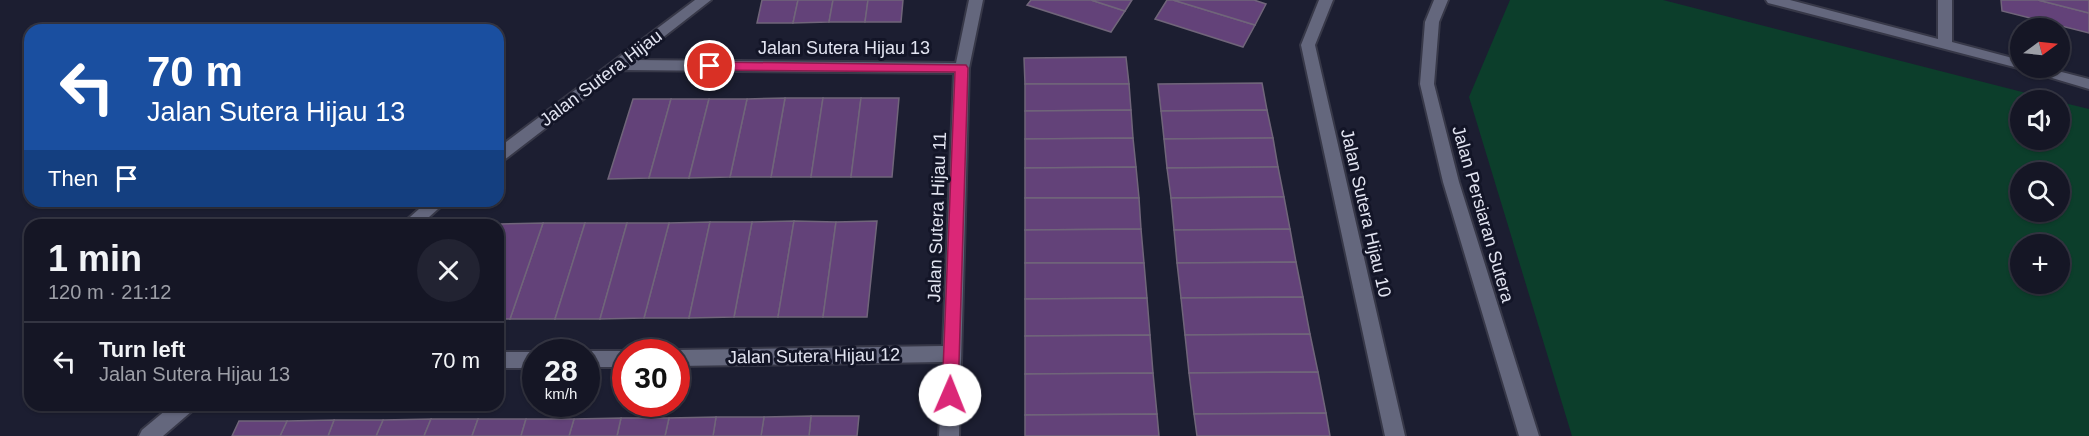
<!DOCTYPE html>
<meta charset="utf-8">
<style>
body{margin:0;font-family:Helvetica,sans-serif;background:#222332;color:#f1f3f6;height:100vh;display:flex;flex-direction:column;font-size:22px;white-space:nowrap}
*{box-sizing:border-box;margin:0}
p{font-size:20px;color:#9d9fa7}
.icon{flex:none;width:33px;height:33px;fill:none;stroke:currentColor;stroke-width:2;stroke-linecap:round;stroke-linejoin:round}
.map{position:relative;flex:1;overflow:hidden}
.sheet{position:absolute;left:24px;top:219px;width:480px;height:192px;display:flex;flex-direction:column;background:#151625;border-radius:18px;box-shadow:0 2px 4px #0004,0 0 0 2px #343542}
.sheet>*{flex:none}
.top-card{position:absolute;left:24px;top:24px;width:480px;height:183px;border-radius:18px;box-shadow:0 2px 4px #0004,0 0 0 2px #343542;background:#1a4fa0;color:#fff;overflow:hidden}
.needle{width:39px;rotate:75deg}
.fabs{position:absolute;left:2010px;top:18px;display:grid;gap:12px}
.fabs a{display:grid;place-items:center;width:60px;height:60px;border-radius:50%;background:#151625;box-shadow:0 2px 4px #0004,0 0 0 2px #343542;font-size:30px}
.speed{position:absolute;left:522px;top:339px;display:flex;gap:12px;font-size:30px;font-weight:700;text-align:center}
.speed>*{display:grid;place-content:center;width:78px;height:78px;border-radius:50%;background:#151625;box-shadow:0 2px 4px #0004,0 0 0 2px #343542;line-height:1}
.speed small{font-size:15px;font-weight:400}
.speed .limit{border:9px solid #d22;background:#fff;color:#111}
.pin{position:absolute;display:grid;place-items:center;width:51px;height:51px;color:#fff;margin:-26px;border:3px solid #fff;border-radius:50%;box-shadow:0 2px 6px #0007}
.me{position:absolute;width:66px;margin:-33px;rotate:1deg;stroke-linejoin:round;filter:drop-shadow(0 0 4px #0008)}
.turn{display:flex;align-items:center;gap:21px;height:126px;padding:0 24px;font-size:27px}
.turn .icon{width:78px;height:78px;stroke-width:2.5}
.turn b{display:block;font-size:42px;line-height:51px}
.then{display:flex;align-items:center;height:57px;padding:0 24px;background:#0003;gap:12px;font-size:22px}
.round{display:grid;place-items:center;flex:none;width:63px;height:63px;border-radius:32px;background:#222332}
.head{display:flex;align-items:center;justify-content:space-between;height:102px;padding:0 24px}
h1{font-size:36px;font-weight:800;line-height:45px}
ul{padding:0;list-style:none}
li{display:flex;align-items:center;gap:18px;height:78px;padding:0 24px;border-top:2px solid #343542}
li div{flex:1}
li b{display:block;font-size:22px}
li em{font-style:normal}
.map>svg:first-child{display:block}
</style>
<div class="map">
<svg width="2089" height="436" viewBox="0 0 2089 436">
<rect width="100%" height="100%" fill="#1c1e31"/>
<path fill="#0c3e2b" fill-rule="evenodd" d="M 1510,0 L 1663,0 L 2054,100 L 2020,100 L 2020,140 L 2060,140 L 2060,102 L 2089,109 L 2089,436 L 1572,436 L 1469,97 ZM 2020,172 L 2060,172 L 2060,212 L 2020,212 ZM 2020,244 L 2060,244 L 2060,284 L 2020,284 Z"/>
<g fill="#634279" stroke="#70657a" stroke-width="1.5">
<polygon points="762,0 798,0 793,23 757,23"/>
<polygon points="798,0 833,0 829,22 793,23"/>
<polygon points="833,0 868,0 865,22 829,22"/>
<polygon points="868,0 903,0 901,22 865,22"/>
<polygon points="1031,0 1091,0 1125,11 1111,32 1027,5"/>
<polygon points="1091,0 1132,0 1125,11"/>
<polygon points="1167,0 1173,0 1255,25 1243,47 1155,19"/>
<polygon points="1173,0 1254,0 1266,4 1255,25"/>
<polygon points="2001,0 2038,0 2089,13 2089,33 2002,11"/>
<polygon points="2038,0 2089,0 2089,13"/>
<polygon points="1126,57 1129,84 1025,84 1024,58"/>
<polygon points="1262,83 1267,110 1161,111 1158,84"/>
<polygon points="1025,84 1129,84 1131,110 1025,111"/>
<polygon points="785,98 823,98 811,177 771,177"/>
<polygon points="785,98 771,177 730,177 747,99"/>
<polygon points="823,98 861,98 851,177 811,177"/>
<polygon points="861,98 899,98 892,177 851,177"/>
<polygon points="633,99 671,99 649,178 608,179"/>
<polygon points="671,99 709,99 689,178 649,178"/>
<polygon points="709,99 747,99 730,177 689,178"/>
<polygon points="1131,110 1133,138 1025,139 1025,111"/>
<polygon points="1267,110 1273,138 1164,139 1161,111"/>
<polygon points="1133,138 1136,167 1025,168 1025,139"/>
<polygon points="1273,138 1278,167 1167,168 1164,139"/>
<polygon points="1136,167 1139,198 1025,198 1025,168"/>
<polygon points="1278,167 1284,197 1171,198 1167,168"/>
<polygon points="1284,197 1290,229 1174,230 1171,198"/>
<polygon points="1025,198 1139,198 1141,229 1025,230"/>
<polygon points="794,221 778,317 734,317 752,222"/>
<polygon points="794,221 836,222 823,317 778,317"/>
<polygon points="877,221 867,317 823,317 836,222"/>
<polygon points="710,222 689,318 644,318 669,223"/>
<polygon points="710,222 752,222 734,317 689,318"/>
<polygon points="543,223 585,223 555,319 510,319"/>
<polygon points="543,223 510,319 498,319 498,232 501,224"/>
<polygon points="585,223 627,223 600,319 555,319"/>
<polygon points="627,223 669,223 644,318 600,319"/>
<polygon points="1141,229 1144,263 1025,263 1025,230"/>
<polygon points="1290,229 1296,262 1177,263 1174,230"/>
<polygon points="1296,262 1303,297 1181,298 1177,263"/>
<polygon points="1025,263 1144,263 1147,298 1025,299"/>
<polygon points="1303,297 1310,334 1185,335 1181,298"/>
<polygon points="1147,298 1150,335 1025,336 1025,299"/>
<polygon points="1310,334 1318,372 1189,373 1185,335"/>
<polygon points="1150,335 1153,373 1025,374 1025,336"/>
<polygon points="1318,372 1326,413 1194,414 1189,373"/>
<polygon points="1153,373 1157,414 1025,415 1025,374"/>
<polygon points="1326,413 1330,436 1197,436 1194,414"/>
<polygon points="1157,414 1159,436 1025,436 1025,415"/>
<polygon points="811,416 859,416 857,436 809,436"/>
<polygon points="811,416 809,436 761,436 764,417"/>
<polygon points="716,417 764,417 761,436 713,436"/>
<polygon points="716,417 713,436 665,436 669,418"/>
<polygon points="621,418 669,418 665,436 617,436"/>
<polygon points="621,418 617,436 569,436 574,419"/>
<polygon points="431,419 424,436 376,436 383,420"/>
<polygon points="431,419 478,419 472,436 424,436"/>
<polygon points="478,419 526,419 521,436 472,436"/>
<polygon points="526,419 574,419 569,436 521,436"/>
<polygon points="334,420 383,420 376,436 328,436"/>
<polygon points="334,420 328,436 280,436 287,421"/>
<polygon points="239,421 287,421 280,436 232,436"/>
</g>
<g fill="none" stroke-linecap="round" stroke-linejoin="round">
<g stroke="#373848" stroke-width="4">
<g id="minor">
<polygon points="695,0 711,0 634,60 956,63 969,0 983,0 969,68 959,436 939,436 943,362 676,366 676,352 670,352 676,350 943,346 954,73 621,70 504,160 498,162 498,148"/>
<polygon points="1319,0 1333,0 1315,45 1405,436 1385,436 1301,45"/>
<polygon points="1766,0 1790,0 1938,39 1938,0 1952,0 1952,42 2020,60 2020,68 2046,68 2089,79 2089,89 2022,69 1768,3"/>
<polygon points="428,201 447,201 420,225 401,225"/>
<polygon points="586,351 626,351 629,352 626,352 626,367 586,367 586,352 583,352"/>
<polygon points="498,352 537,352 536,368 498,368"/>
<polygon points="172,405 194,405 192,411 163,436 139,436 142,430"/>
</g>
</g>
<g stroke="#373848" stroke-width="4">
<polygon id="tertiary" points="1434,0 1448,0 1439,22 1434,84 1459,182 1539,436 1519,436 1443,182 1420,84 1425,22"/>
</g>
<use href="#minor" fill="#64677d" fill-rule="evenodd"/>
<use href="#tertiary" fill="#64677d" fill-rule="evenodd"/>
</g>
<polygon fill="#db2777" stroke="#8e194d" stroke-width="1.5" points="710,62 966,65 968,68 958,395 956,400 950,402 945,400 942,395 955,72 710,70 704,66"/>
<g text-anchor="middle" stroke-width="6" stroke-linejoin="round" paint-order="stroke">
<g font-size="18" fill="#e2e4f1" stroke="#131527">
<text x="844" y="54">Jalan Sutera Hijau 13</text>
<text transform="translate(601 78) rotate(-37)" y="6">Jalan Sutera Hijau</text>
<text transform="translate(1366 213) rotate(77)" y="6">Jalan Sutera Hijau 10</text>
<text transform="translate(1483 214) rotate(74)" y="6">Jalan Persiaran Sutera</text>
<text transform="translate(937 217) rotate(-88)" y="6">Jalan Sutera Hijau 11</text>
<text transform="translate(814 356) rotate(-1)" y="6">Jalan Sutera Hijau 12</text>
</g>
</g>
</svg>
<div class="fabs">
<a><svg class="needle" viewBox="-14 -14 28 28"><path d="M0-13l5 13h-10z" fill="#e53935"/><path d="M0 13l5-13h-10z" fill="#9d9fa7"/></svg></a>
<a><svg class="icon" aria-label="sound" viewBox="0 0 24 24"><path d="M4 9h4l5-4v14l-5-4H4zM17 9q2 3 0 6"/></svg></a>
<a><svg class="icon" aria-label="search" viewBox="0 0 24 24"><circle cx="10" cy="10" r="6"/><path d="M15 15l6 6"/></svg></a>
<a>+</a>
</div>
<div class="speed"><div>28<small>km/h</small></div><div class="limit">30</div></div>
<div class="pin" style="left:710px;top:66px;background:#d93025"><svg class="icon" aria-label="arrive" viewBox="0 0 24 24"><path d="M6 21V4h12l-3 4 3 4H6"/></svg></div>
<svg class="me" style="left:950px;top:395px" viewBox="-20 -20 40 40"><circle r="19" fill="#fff"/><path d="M0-13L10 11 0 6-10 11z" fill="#db2777"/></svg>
<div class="top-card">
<div class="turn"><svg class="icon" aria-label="left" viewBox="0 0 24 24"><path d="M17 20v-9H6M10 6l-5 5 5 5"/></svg><div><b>70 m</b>Jalan Sutera Hijau 13</div></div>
<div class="then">Then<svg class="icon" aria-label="arrive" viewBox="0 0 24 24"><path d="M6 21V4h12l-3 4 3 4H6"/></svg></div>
</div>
<section class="sheet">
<div class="head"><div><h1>1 min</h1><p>120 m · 21:12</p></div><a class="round"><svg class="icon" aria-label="close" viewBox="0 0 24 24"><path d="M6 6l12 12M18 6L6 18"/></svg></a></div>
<ul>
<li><svg class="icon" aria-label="left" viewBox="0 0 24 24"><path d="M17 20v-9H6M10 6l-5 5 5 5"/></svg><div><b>Turn left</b><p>Jalan Sutera Hijau 13</p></div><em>70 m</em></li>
</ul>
</section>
</div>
